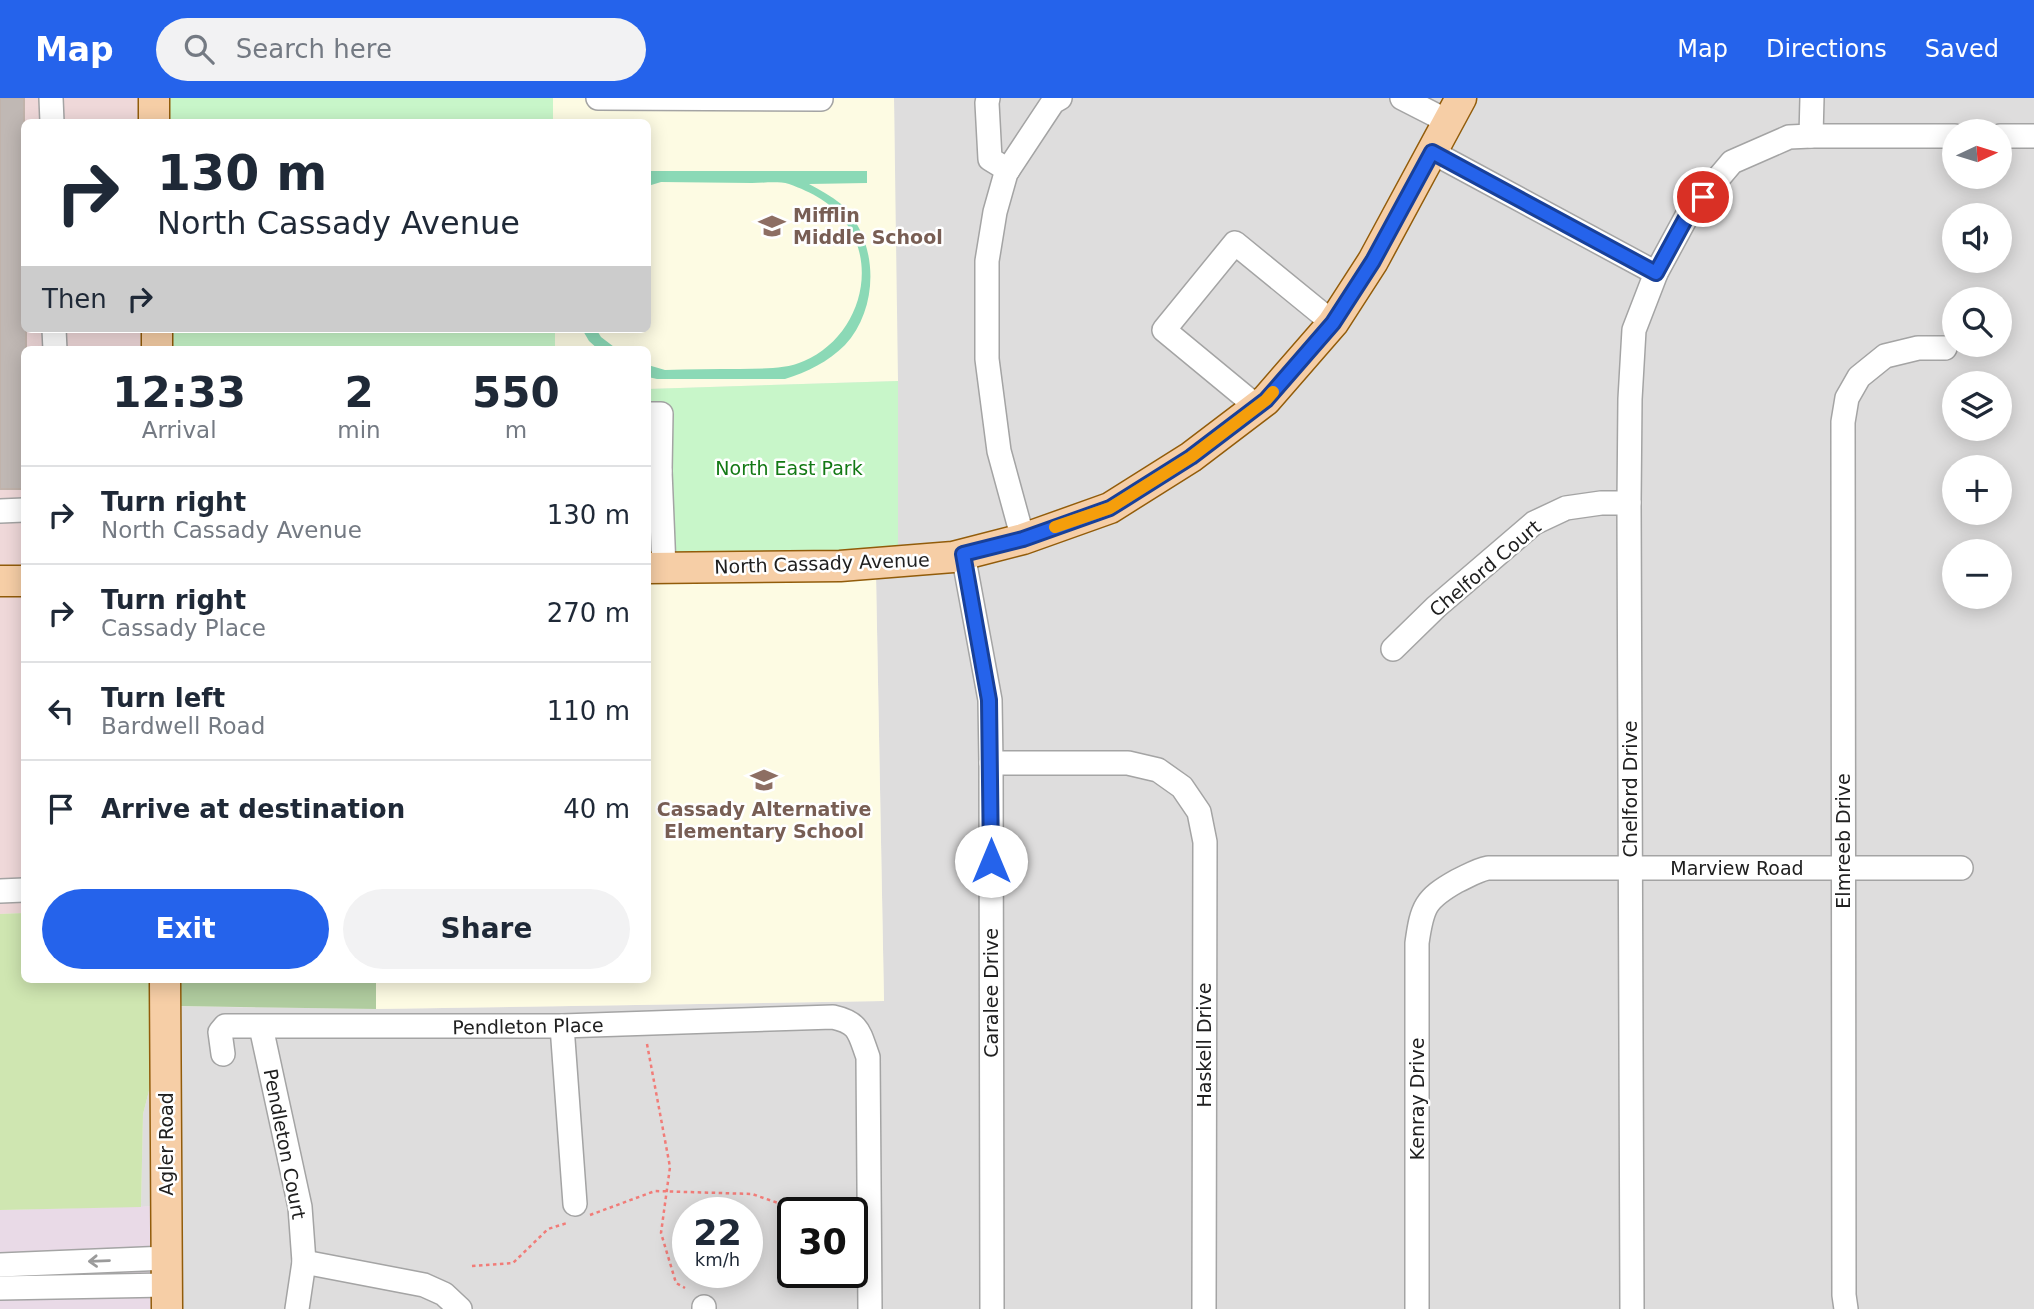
<!DOCTYPE html>
<meta charset="utf-8">
<style>
body{margin:0;font-family:"DejaVu Sans",sans-serif;background:#f2f2f3;color:#1f2937;height:100vh;display:flex;flex-direction:column;font-size:26px;white-space:nowrap}
*{box-sizing:border-box;margin:0}
p{font-size:23px;color:#747a83}
.icon{flex:none;width:38px;height:38px;fill:none;stroke:currentColor;stroke-width:2;stroke-linecap:round;stroke-linejoin:round}
.map{position:relative;flex:1;overflow:hidden}
.drawer{position:absolute;left:21px;top:248px;width:630px;height:637px;display:flex;flex-direction:column;background:#fff;border-radius:10px;box-shadow:0 4px 18px #0003}
.drawer>*{flex:none}
.hud{position:absolute;left:21px;top:21px;width:630px;height:214px;border-radius:10px;box-shadow:0 4px 18px #0003;background:#fff;color:#1f2937;overflow:hidden}
.needle{width:46px;rotate:86deg}
.buttons{position:absolute;left:1942px;top:21px;display:grid;gap:14px}
.buttons a{display:grid;place-items:center;width:70px;height:70px;border-radius:50%;background:#fff;box-shadow:0 4px 18px #0003;font-size:35px}
.speed{position:absolute;left:672px;top:1099px;display:flex;gap:14px;font-size:35px;font-weight:700;text-align:center}
.speed>*{display:grid;place-content:center;width:91px;height:91px;border-radius:50%;background:#fff;box-shadow:0 4px 18px #0003;line-height:1}
.speed small{font-size:18px;font-weight:400}
.speed .limit{border:4px solid #111;border-radius:10px;background:#fff;color:#111}
.pin{position:absolute;display:grid;place-items:center;width:60px;height:60px;color:#fff;margin:-30px;border:4px solid #fff;border-radius:50%;box-shadow:0 2px 7px #0007}
.me{position:absolute;width:77px;margin:-38px;rotate:0deg;stroke-linejoin:round;filter:drop-shadow(0 0 5px #0008)}
.turn{display:flex;align-items:center;gap:24px;height:147px;padding:0 21px;font-size:32px}
.turn .icon{width:91px;height:91px;stroke-width:2.5}
.turn b{display:block;font-size:49px;line-height:60px}
.then{display:flex;align-items:center;height:66px;padding:0 21px;background:#0003;gap:14px;font-size:26px}
.eta{display:flex;justify-content:space-evenly;align-items:center;height:119px;text-align:center}
.eta b{font-size:42px;font-weight:800;line-height:49px}
.primary-button{display:flex;gap:14px;margin-top:auto;padding:14px 21px}
.primary-button a{flex:1;height:80px;border-radius:42px;background:#2563eb;color:#fff;font-size:28px;font-weight:800;line-height:80px;text-align:center}
.primary-button a+a{background:#f2f2f3;color:#1f2937}
ul{padding:0;list-style:none}
li{display:flex;align-items:center;gap:21px;height:98px;padding:0 21px;border-top:2px solid #e0e1e3}
li div{flex:1}
li b{display:block;font-size:26px}
li em{font-style:normal}
header{display:flex;align-items:center;gap:42px;box-sizing:border-box;height:98px;padding:0 35px;background:#2563eb;color:#fff}
header strong{font-size:33px}
nav{display:flex;gap:38px;margin-inline-start:auto;font-size:24px}
.search{width:490px;height:63px;background:#f2f2f3;display:flex;align-items:center;gap:18px;box-sizing:border-box;padding:0 24px;border-radius:38px;color:#747a83;font-size:26px}
.map>svg:first-child{display:block}
</style>
<header>
<strong>Map</strong>
<div class="search"><svg class="icon" aria-label="search" viewBox="0 0 24 24"><circle cx="10" cy="10" r="6"/><path d="M15 15l6 6"/></svg>Search here</div>
<nav><a>Map</a><a>Directions</a><a>Saved</a></nav>
</header>
<div class="map">
<svg width="2034" height="1211" viewBox="0 0 2034 1211">
<rect width="100%" height="100%" fill="#f0ede7"/>
<path fill="#dedddd" fill-rule="evenodd" d="M 894,0 L 2034,0 L 2034,1211 L 160,1211 L 158,1108 L 141,1109 L 143,1016 L 153,977 L 153,908 L 376,911 L 884,903 L 876,477 L 898,453 ZM 1955,33 L 2000,33 L 2000,79 L 1955,79 ZM 1955,117 L 2000,117 L 2000,163 L 1955,163 ZM 1955,201 L 2000,201 L 2000,247 L 1955,247 ZM 1955,285 L 2000,285 L 2000,331 L 1955,331 ZM 1955,369 L 2000,369 L 2000,415 L 1955,415 ZM 1955,453 L 2000,453 L 2000,499 L 1955,499 ZM 688,1115 L 747,1115 L 747,1174 L 688,1174 ZM 793,1115 L 852,1115 L 852,1174 L 793,1174 Z"/>
<polygon fill="#efd8d9" points="0,0 148,0 148,24 24,24 24,231 150,231 150,252 24,252 24,815 0,816"/>
<polygon fill="#e9dae7" points="158,1108 160,1211 0,1211 0,1112"/>
<g fill="#fdfbe3">
<polygon points="553,0 894,0 898,283 648,291 648,252 555,252 555,231 648,231 648,24 553,24"/>
<polygon points="876,477 884,903 376,911 376,882 648,882 648,482"/>
</g>
<polygon fill="#cfe6b1" points="24,815 24,882 153,882 153,977 143,1016 141,1109 0,1112 0,816"/>
<polygon fill="#b0cc9f" points="175,882 376,882 376,911 175,908"/>
<g fill="#c8f6c9">
<rect x="166" y="0" width="387" height="24"/>
<rect x="168" y="231" width="387" height="21"/>
<polygon points="898,283 898,453 648,456 648,291"/>
</g>
<g fill="#8bd9b6">
<path d="M 648,73 L 867,73 L 867,85 L 809,86 C 820,92 831,98 841,106 C 879,142 880,209 845,247 C 828,264 807,274 785,281 L 657,281 L 648,279 L 648,267 L 665,272 C 690,271 715,271 740,271 C 762,270 784,272 804,263 C 856,241 880,173 846,125 C 833,105 811,94 789,86 C 778,83 764,85 752,85 C 722,85 691,84 661,84 L 648,88 Z"/>
<polygon points="582,231 596,231 601,239 618,252 599,252 589,243"/>
</g>
<polygon fill="#c0b8b4" stroke="#c1b3ab" stroke-width="2" points="0,0 24,0 24,231 26,231 26,252 24,252 24,391 0,391"/>
<g fill="none" stroke-linecap="round" stroke-linejoin="round">
<g stroke="#a4a4a4" stroke-width="26">
<g id="minor">
<polyline points="51,0 52,24"/>
<polyline points="598,0 821,1"/>
<polyline points="988,0 987,5 990,61 1008,72"/>
<polyline points="1402,0 1447,23"/>
<polyline points="1811,38 1812,0"/>
<polyline points="2000,38 2034,38"/>
<polyline points="1432,54 1656,175"/>
<polyline points="54,231 55,252"/>
<polyline points="1256,308 1164,232 1235,145 1333,225"/>
<polyline points="648,316 661,316 660,373"/>
<polyline points="648,374 660,373 664,470"/>
<polyline points="0,413 24,412"/>
<polyline points="1023,441 999,353 987,261 987,163 995,114 1006,75 1053,4 1060,0"/>
<polyline points="963,456 990,602 991,665 992,1211"/>
<polyline points="1393,551 1436,509 1534,425 1566,410 1601,405 1629,405"/>
<polyline points="991,665 1128,665 1158,672 1182,689 1199,714 1205,744 1204,1211"/>
<polyline points="0,793 24,792"/>
<polyline points="562,928 575,1106"/>
<polyline points="261,929 300,1109 304,1164 297,1211"/>
<path d="M 223,956 L 220,934 L 225,928 L 562,928 L 833,919 C 860,925 859,935 868,959 L 870,1211"/>
<polyline points="304,1164 424,1187 444,1196 460,1211"/>
<polyline points="0,1167 167,1160"/>
<polyline points="0,1190 167,1187"/>
<polyline points="704,1211 704,1209"/>
<path d="M 1417,1211 L 1417,845 C 1422,809 1425,801 1457,783 C 1468,778 1477,772 1488,770 L 1961,770"/>
<polyline points="1632,1211 1629,405 1630,301 1634,232 1656,175 1688,116 1732,64 1789,39 1811,38 1955,38"/>
<polyline points="1846,1211 1844,1197 1843,324 1847,300 1859,279 1885,258 1918,250 1945,250"/>
</g>
</g>
<g stroke="#925c0a" stroke-width="33">
<g id="major">
<polyline points="154,0 154,24"/>
<polyline points="157,231 157,252"/>
<polyline points="648,470 840,468 953,459 1023,441 1110,410 1191,359 1266,302 1333,225 1373,163 1461,0"/>
<polyline points="0,483 24,483"/>
<polyline points="165,882 167,1211"/>
</g>
</g>
<g stroke="#f17c78" stroke-width="2.5" stroke-dasharray="3.5 3.5" stroke-linecap="butt">
<polyline points="647,946 670,1069 661,1135 676,1185 685,1190"/>
<polyline points="830,1115 852,1111"/>
<polyline points="590,1117 655,1093 752,1096 807,1115"/>
<polyline points="472,1168 513,1165 548,1131 567,1125"/>
</g>
<use href="#minor" stroke="#fff" stroke-width="23"/>
<use href="#major" stroke="#f6cea6" stroke-width="30"/>
</g>
<defs><path id="oneway-shaft" d="M-6 0H5M1.5-3L5.5 0L1.5 3" fill="none" stroke-width="1.6" stroke-linecap="round" stroke-linejoin="round" transform="scale(1.75)"/></defs>
<use stroke="#9b9b9b" href="#oneway-shaft" transform="translate(99 1163) rotate(178)"/>
<g fill="none" stroke-linecap="round" stroke-linejoin="round">
<g stroke="#184099" stroke-width="18">
<polyline id="route" points="991,763 989,602 963,456 1023,441 1110,410 1191,359 1266,302 1333,225 1373,163 1432,54 1656,175 1688,116 1703,99"/>
</g>
<use href="#route" stroke="#2563eb" stroke-width="12"/>
<polyline stroke="#f59e0b" stroke-width="12" points="1055,429 1110,410 1191,359 1266,302 1273,294"/>
</g>
<defs>
<g id="school-bare" transform="scale(2.1)"><path d="M0-5L7-2L0 1L-7-2ZM-4 1L0 2.5L4 1V4Q0 6-4 4Z" fill="#8d6e63" stroke="#fff" stroke-width="2.5" paint-order="stroke"/></g>
</defs>
<g fill-rule="evenodd">
<use href="#school-bare" x="772" y="128"/>
<use href="#school-bare" x="764" y="682"/>
</g>
<g text-anchor="middle" stroke-width="5" stroke-linejoin="round" paint-order="stroke">
<g font-size="19" font-weight="bold" fill="#785e54" stroke="#fff" text-anchor="start">
<text x="793" y="124">Mifflin<tspan x="793" dy="22">Middle School</tspan></text>
<text x="764" y="718" text-anchor="middle">Cassady Alternative<tspan x="764" dy="22">Elementary School</tspan></text>
</g>
<g font-size="19" fill="#137915" stroke="#fff">
<text x="789" y="377">North East Park</text>
</g>
<g font-size="19" fill="#202020" stroke="#fff">
<text transform="translate(822 465) rotate(-2)" y="7">North Cassady Avenue</text>
<text transform="translate(1485 470) rotate(-40)" y="7">Chelford Court</text>
<text transform="translate(1630 691) rotate(-90)" y="7">Chelford Drive</text>
<text transform="translate(1843 743) rotate(-90)" y="7">Elmreeb Drive</text>
<text x="1737" y="777">Marview Road</text>
<text transform="translate(991 895) rotate(-90)" y="7">Caralee Drive</text>
<text transform="translate(528 928) rotate(-1)" y="7">Pendleton Place</text>
<text transform="translate(1204 947) rotate(-90)" y="7">Haskell Drive</text>
<text transform="translate(1417 1001) rotate(-90)" y="7">Kenray Drive</text>
<text transform="translate(166 1046) rotate(-90)" y="7">Agler Road</text>
<text transform="translate(285 1046) rotate(79)" y="7">Pendleton Court</text>
</g>
</g>
</svg>
<div class="buttons">
<a><svg class="needle" viewBox="-14 -14 28 28"><path d="M0-13l5 13h-10z" fill="#e53935"/><path d="M0 13l5-13h-10z" fill="#747a83"/></svg></a>
<a><svg class="icon" aria-label="sound" viewBox="0 0 24 24"><path d="M4 9h4l5-4v14l-5-4H4zM17 9q2 3 0 6"/></svg></a>
<a><svg class="icon" aria-label="search" viewBox="0 0 24 24"><circle cx="10" cy="10" r="6"/><path d="M15 15l6 6"/></svg></a>
<a><svg class="icon" aria-label="layers" viewBox="0 0 24 24"><path d="M12 4l9 5-9 5-9-5zM3 14l9 5 9-5"/></svg></a>
<a>+</a>
<a>−</a>
</div>
<div class="speed"><div>22<small>km/h</small></div><div class="limit">30</div></div>
<div class="pin" style="left:1703px;top:99px;background:#d93025"><svg class="icon" aria-label="arrive" viewBox="0 0 24 24"><path d="M6 21V4h12l-3 4 3 4H6"/></svg></div>
<svg class="me" style="left:991px;top:763px" viewBox="-20 -20 40 40"><circle r="19" fill="#fff"/><path d="M0-13L10 11 0 6-10 11z" fill="#2563eb"/></svg>
<div class="hud">
<div class="turn"><svg class="icon" aria-label="right" viewBox="0 0 24 24"><path d="M7 20v-9h11M14 6l5 5-5 5"/></svg><div><b>130 m</b>North Cassady Avenue</div></div>
<div class="then">Then<svg class="icon" aria-label="right" viewBox="0 0 24 24"><path d="M7 20v-9h11M14 6l5 5-5 5"/></svg></div>
</div>
<section class="drawer">
<div class="eta">
<div><b>12:33</b><p>Arrival</p></div>
<div><b>2</b><p>min</p></div>
<div><b>550</b><p>m</p></div>
</div>
<ul>
<li><svg class="icon" aria-label="right" viewBox="0 0 24 24"><path d="M7 20v-9h11M14 6l5 5-5 5"/></svg><div><b>Turn right</b><p>North Cassady Avenue</p></div><em>130 m</em></li>
<li><svg class="icon" aria-label="right" viewBox="0 0 24 24"><path d="M7 20v-9h11M14 6l5 5-5 5"/></svg><div><b>Turn right</b><p>Cassady Place</p></div><em>270 m</em></li>
<li><svg class="icon" aria-label="left" viewBox="0 0 24 24"><path d="M17 20v-9H6M10 6l-5 5 5 5"/></svg><div><b>Turn left</b><p>Bardwell Road</p></div><em>110 m</em></li>
<li><svg class="icon" aria-label="arrive" viewBox="0 0 24 24"><path d="M6 21V4h12l-3 4 3 4H6"/></svg><div><b>Arrive at destination</b></div><em>40 m</em></li>
</ul>
<div class="primary-button"><a>Exit</a><a>Share</a></div>
</section>
</div>
